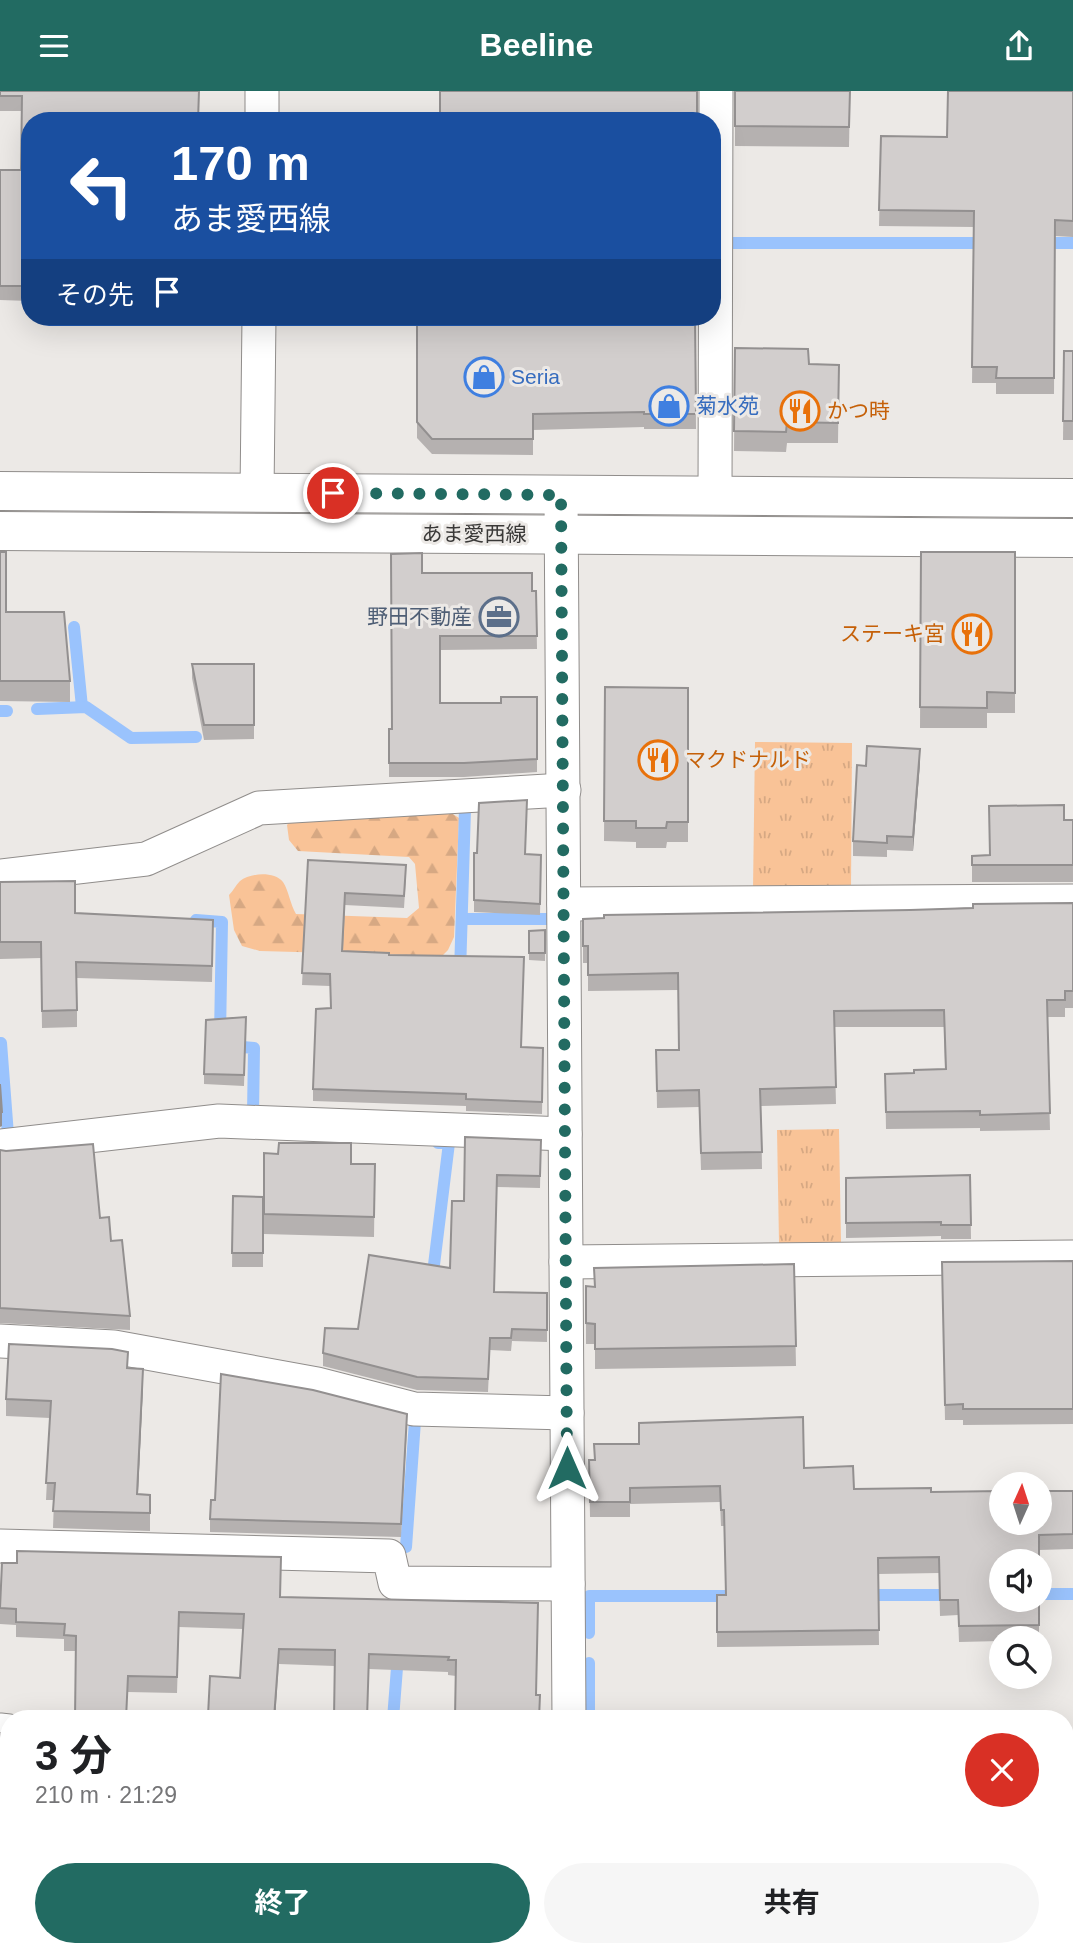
<!DOCTYPE html>
<html lang="ja">
<meta charset="utf-8">
<style>
body{margin:0;font-family:Arial,"Noto Sans JP",sans-serif;background:#f6f6f6;color:#202124;height:100vh;display:flex;flex-direction:column;font-size:26px;white-space:nowrap}
*{box-sizing:border-box;margin:0}
p{font-size:23px;color:#757577}
.icon{flex:none;width:38px;height:38px;fill:none;stroke:currentColor;stroke-width:2;stroke-linecap:round;stroke-linejoin:round}
.map{position:relative;flex:1;overflow:hidden}
.sheet{position:absolute;left:0px;top:1619px;width:1074px;height:247px;display:flex;flex-direction:column;background:#fff;border-radius:28px 28px 0 0;box-shadow:0 7px 28px #0002}
.sheet>*{flex:none}
.top-card{position:absolute;left:21px;top:21px;width:700px;height:214px;border-radius:28px;box-shadow:0 7px 28px #0002;background:#1a4fa0;color:#fff;overflow:hidden}
.needle{width:46px;rotate:3deg}
.fabs{position:absolute;left:989px;top:1381px;display:grid;gap:14px}
.fabs a{display:grid;place-items:center;width:63px;height:63px;border-radius:50%;background:#fff;box-shadow:0 7px 28px #0002;font-size:35px}
.pin{position:absolute;display:grid;place-items:center;width:60px;height:60px;color:#fff;margin:-30px;border:4px solid #fff;border-radius:50%;box-shadow:0 2px 7px #0007}
.me{position:absolute;width:77px;margin:-38px;rotate:0deg;stroke-linejoin:round;filter:drop-shadow(0 0 5px #0008)}
.turn{display:flex;align-items:center;gap:24px;height:147px;padding:0 35px;font-size:32px}
.turn .icon{width:91px;height:91px;stroke-width:2.5}
.turn b{display:block;font-size:49px;line-height:60px}
.then{display:flex;align-items:center;height:66px;padding:0 35px;background:#0003;gap:14px;font-size:26px}
.round{display:grid;place-items:center;flex:none;width:74px;height:74px;border-radius:37px;background:#f6f6f6}
.headline{display:flex;align-items:center;justify-content:space-between;height:119px;padding:0 35px}
h1{font-size:42px;font-weight:700;line-height:52px}
.cta{display:flex;gap:14px;margin-top:auto;padding:14px 35px}
.cta a{flex:1;height:80px;border-radius:42px;background:#226b62;color:#fff;font-size:28px;font-weight:700;line-height:80px;text-align:center}
.cta a+a{background:#f6f6f6;color:#202124}
header{display:flex;justify-content:space-between;align-items:center;height:91px;padding:0 35px;background:#226b62;color:#fff;font-size:32px;font-weight:700}
.map>svg:first-child{display:block}
</style>
<header><svg class="icon" aria-label="menu" viewBox="0 0 24 24"><path d="M4 6h16M4 12h16M4 18h16"/></svg>Beeline<svg class="icon" aria-label="share" viewBox="0 0 24 24"><path d="M12 15V3M7 8l5-5 5 5M5 13v7h14v-7"/></svg></header>
<div class="map">
<svg width="1073" height="1864" viewBox="0 0 1073 1864">
<defs>
<pattern id="grass-tufts" width="24" height="20" patternUnits="userSpaceOnUse" patternTransform="scale(1.75)"><rect width="24" height="20" fill="#f9c397"/><path d="M3 7l-1-3M5 7V3M7 7l1-3M15 17l-1-3M17 17v-4M19 17l1-3" fill="none" stroke="#d6a883"/></pattern>
<pattern id="forest-firs" width="22" height="20" patternUnits="userSpaceOnUse" patternTransform="scale(1.75)"><rect width="22" height="20" fill="#f9c397"/><path d="M5 1l3.5 6h-7zM16 11l3.5 6h-7z" fill="#d6a883"/></pattern>
</defs>
<rect width="100%" height="100%" fill="#ece9e6"/>
<g fill="url(#grass-tufts)">
<polygon points="755,651 852,652 851,799 753,799"/>
<polygon points="839,1038 841,1151 779,1152 777,1039"/>
</g>
<path fill="url(#forest-firs)" d="M 445,718 L 459,727 L 454,846 L 448,859 L 442,865 L 260,860 L 242,855 L 234,839 L 229,804 C 233,800 236,794 240,790 C 250,782 274,780 283,791 C 289,800 290,813 296,823 L 407,827 L 419,817 L 415,773 L 409,766 L 298,760 L 289,749 L 287,734 L 292,728 Z"/>
<g fill="none" stroke-linecap="round" stroke-linejoin="round">
<g stroke="#9ac3fd" stroke-width="12">
<polyline points="731,152 989,152"/>
<polyline points="1038,152 1073,152"/>
<polyline points="74,536 82,616"/>
<polyline points="37,618 86,616 131,647 196,646"/>
<polyline points="0,620 7,620"/>
<polyline points="462,828 547,828"/>
<polyline points="196,829 222,831 220,944"/>
<polyline points="460,882 465,718"/>
<polyline points="1,952 8,1044"/>
<polyline points="231,955 254,957 253,1023"/>
<polyline points="432,1190 449,1052 438,1052"/>
<polyline points="406,1456 415,1330"/>
<polyline points="1040,1503 1073,1503"/>
<polyline points="865,1504 955,1504"/>
<polyline points="589,1542 589,1505 731,1505"/>
<polyline points="589,1572 589,1628"/>
<polyline points="393,1628 398,1564"/>
<polyline points="0,1830 9,1830"/>
<polyline points="1066,1831 1073,1831"/>
</g>
<g stroke="#908d8b" stroke-width="35">
<g id="street">
<polyline points="262,30 262,0"/>
<polyline points="257,402 259,226"/>
<polyline points="561,404 569,1628"/>
<polyline points="715,405 716,0"/>
<polyline points="0,785 146,768 259,717 564,699"/>
<polyline points="564,813 1073,810"/>
<polyline points="0,1055 219,1030 565,1043"/>
<polyline points="566,1171 1073,1166"/>
<polyline points="0,1250 114,1256 317,1293 414,1318 567,1322"/>
<polyline points="0,1455 389,1465 395,1492 568,1493"/>
<polyline points="0,1639 9,1640"/>
<polyline points="1066,1848 1073,1848"/>
<polyline points="0,1854 9,1854"/>
<polyline points="570,1857 570,1864"/>
</g>
</g>
<g stroke="#908d8b" stroke-width="40">
<g id="primary">
<polyline points="0,400 1073,407"/>
<polyline points="0,440 1073,447"/>
</g>
</g>
<use href="#street" stroke="#fff" stroke-width="33"/>
<use href="#primary" stroke="#fff" stroke-width="38"/>
</g>
<g fill="#b5b1b0">
<polygon points="0,0 199,0 30,30 30,210 0,209 0,79 21,79 22,20 0,20"/>
<polygon points="735,0 850,0 849,56 735,55"/>
<polygon points="1073,0 1073,146 1055,145 1054,303 996,303 996,292 972,292 974,136 879,135 881,45 947,46"/>
<polygon points="417,226 695,226 696,338 644,338 644,336 533,339 533,364 432,363 417,347"/>
<polygon points="735,257 809,273 839,274 838,352 787,352 786,361 734,360"/>
<polygon points="1064,260 1073,260 1073,349 1063,349"/>
<polygon points="0,461 6,521 70,590 70,611 0,610"/>
<polygon points="921,461 1015,461 1015,622 987,622 987,637 920,637"/>
<polygon points="422,482 532,500 536,500 537,558 440,559 440,612 501,612 537,606 537,681 464,686 389,686 389,638 391,638"/>
<polygon points="192,573 254,573 254,648 204,649 192,587"/>
<polygon points="605,596 688,597 688,751 667,751 666,757 636,757 636,751 604,750"/>
<polygon points="920,672 913,760 887,759 887,766 853,765 853,750 866,675"/>
<polygon points="1064,729 1073,729 1073,791 972,791 972,765 990,764"/>
<polygon points="474,762 541,764 540,824 474,821"/>
<polygon points="308,769 406,786 404,817 345,814 343,860 389,864 522,956 543,957 542,1023 466,1020 466,1015 313,1010 313,998 331,917 330,895 302,894"/>
<polygon points="0,791 75,822 213,845 212,891 77,887 77,936 42,937 41,867 0,868"/>
<polygon points="1073,812 1073,917 1065,917 1065,926 1047,926 1050,1039 980,1040 980,1037 886,1038 885,983 914,982 945,978 944,936 834,936 836,1013 761,1015 762,1078 701,1079 699,1016 657,1017 656,959 679,959 678,899 588,900 588,872 583,872 583,828 910,819"/>
<polygon points="545,839 545,870 529,869 529,840"/>
<polygon points="246,926 244,995 204,993 204,983"/>
<polygon points="541,1049 540,1097 497,1096 494,1201 547,1202 547,1251 512,1250 511,1260 490,1259 488,1301 417,1299 323,1275 323,1262 450,1177 464,1110"/>
<polygon points="0,1059 100,1127 111,1150 130,1225 130,1239 0,1232"/>
<polygon points="264,1062 351,1073 375,1073 374,1146 264,1143"/>
<polygon points="970,1084 971,1148 941,1148 941,1145 846,1147 846,1087"/>
<polygon points="233,1105 263,1106 263,1176 232,1176"/>
<polygon points="1073,1170 1073,1333 963,1334 963,1329 945,1329 942,1171"/>
<polygon points="794,1173 796,1275 595,1278 595,1253 586,1253 586,1195 594,1196"/>
<polygon points="128,1277 143,1295 138,1403 150,1404 150,1440 53,1437 54,1409 46,1409 50,1327 6,1325 6,1308"/>
<polygon points="407,1336 401,1446 210,1441 210,1428"/>
<polygon points="589,1369 804,1377 854,1398 931,1401 1073,1400 1073,1458 1039,1459 1039,1547 1001,1547 1001,1550 959,1551 958,1524 940,1525 939,1482 878,1483 879,1554 717,1556 717,1504 726,1504 724,1435 721,1435 720,1411 630,1413 630,1426 590,1426"/>
<polygon points="280,1506 538,1512 536,1604 540,1604 540,1628 455,1628 456,1585 448,1584 448,1581 369,1578 335,1575 279,1573 275,1628 208,1628 210,1585 240,1587 243,1538 179,1536 177,1602 128,1601 76,1560 64,1560 64,1548 16,1546 16,1534 0,1533 0,1510"/>
<polygon points="0,1642 9,1643 9,1717 0,1716"/>
<rect x="1066" y="1700" width="7" height="45"/>
</g>
<g fill="#939090">
<polygon points="920,658 920,672 913,760 913,746"/>
<polygon points="0,1021 2,1021 2,1035 0,1036"/>
<polygon points="143,1278 143,1295 137,1421 137,1403"/>
<polygon points="279,1558 275,1628 274,1628"/>
</g>
<g fill="#d2cecd" stroke="#939090" stroke-width="2">
<polygon points="0,0 199,0 198,30 30,30 30,195 0,195 0,79 21,79 22,5 0,5"/>
<rect x="440" y="0" width="257" height="30"/>
<polygon points="735,0 850,0 849,36 735,35"/>
<polygon points="948,0 1073,0 1073,130 1055,129 1054,287 996,287 997,276 972,276 974,120 879,119 881,45 947,46"/>
<polygon points="417,226 695,226 696,323 644,323 644,321 533,323 533,348 432,348 417,331"/>
<polygon points="735,257 808,258 809,273 839,274 838,332 787,331 786,341 734,340"/>
<polygon points="1064,260 1073,260 1073,330 1063,330"/>
<polygon points="0,461 6,461 6,521 64,521 70,590 0,590"/>
<polygon points="921,461 1015,461 1015,602 987,601 987,617 920,616"/>
<polygon points="422,462 422,482 532,482 532,500 536,500 537,545 440,545 440,612 501,612 501,606 537,606 537,668 464,672 389,672 389,638 392,638 391,463"/>
<polygon points="192,573 254,573 254,634 204,634"/>
<polygon points="605,596 688,597 688,731 667,731 666,737 636,737 636,730 604,730"/>
<polygon points="867,655 920,658 913,746 887,745 887,752 853,750 857,674 866,675"/>
<polygon points="527,709 525,763 541,764 540,813 474,809 474,762 477,762 479,712"/>
<polygon points="1064,714 1064,729 1073,729 1073,774 972,774 972,765 990,764 989,715"/>
<polygon points="308,769 406,774 404,805 345,802 342,860 389,862 389,864 524,866 521,956 543,957 542,1011 466,1008 466,1003 313,998 316,918 331,917 330,883 302,882"/>
<polygon points="75,790 75,822 213,829 212,875 76,871 77,919 42,920 41,851 0,851 0,791"/>
<polygon points="1073,812 1073,900 1065,900 1065,909 1047,909 1050,1022 980,1024 980,1020 886,1021 885,983 914,982 914,979 946,978 944,919 834,920 836,996 760,998 762,1061 701,1062 699,999 657,1000 656,959 679,959 678,882 588,884 588,855 583,855 583,828 604,827 604,824 910,819 973,817 973,813"/>
<polygon points="545,839 545,862 529,862 529,840"/>
<polygon points="246,926 244,984 204,983 206,929"/>
<polygon points="0,993 2,1021 0,1021"/>
<polygon points="465,1046 541,1049 540,1085 497,1084 494,1201 547,1202 547,1239 512,1238 511,1247 490,1247 488,1288 417,1286 323,1262 325,1237 358,1238 369,1164 450,1177 452,1110 464,1110"/>
<polygon points="279,1052 351,1052 351,1073 375,1073 374,1126 264,1123 264,1062 278,1063"/>
<polygon points="93,1053 100,1127 109,1126 111,1150 122,1149 130,1225 0,1217 0,1059 6,1060"/>
<polygon points="970,1084 971,1134 941,1134 941,1131 846,1132 846,1087"/>
<polygon points="233,1105 263,1106 263,1162 232,1162"/>
<polygon points="1073,1170 1073,1318 963,1318 963,1313 945,1314 942,1171"/>
<polygon points="794,1173 796,1255 595,1258 595,1233 586,1232 586,1195 595,1196 594,1177"/>
<polygon points="9,1253 112,1258 128,1261 127,1277 143,1278 137,1403 150,1404 150,1422 53,1420 55,1392 46,1392 51,1310 6,1308"/>
<polygon points="221,1283 313,1299 407,1323 401,1433 210,1428 211,1409 215,1409"/>
<polygon points="803,1326 804,1377 853,1375 854,1398 931,1397 931,1401 1001,1400 1001,1432 1040,1432 1040,1400 1073,1400 1073,1443 1039,1444 1039,1470 1001,1470 1001,1508 1039,1508 1039,1534 959,1535 958,1509 940,1509 939,1466 878,1467 879,1539 717,1541 717,1504 726,1504 724,1419 721,1419 720,1395 630,1397 630,1411 590,1411 589,1369 595,1369 594,1353 639,1353 639,1332"/>
<polygon points="17,1460 281,1466 280,1506 538,1512 536,1604 540,1604 539,1628 455,1628 456,1569 448,1569 449,1566 369,1563 367,1628 334,1628 335,1559 279,1558 274,1628 252,1628 208,1625 210,1585 240,1587 244,1523 179,1521 177,1586 128,1585 126,1628 75,1628 76,1545 64,1544 65,1533 16,1531 16,1518 0,1517 2,1472 17,1472"/>
<polygon points="0,1642 9,1643 9,1701 0,1701"/>
<rect x="1066" y="1700" width="7" height="31"/>
<polygon points="201,1858 201,1864 162,1864 162,1859"/>
</g>
<g fill="none" stroke-linecap="round" stroke-linejoin="round">
<polyline stroke="#226b62" stroke-width="12" stroke-dasharray="0 21.6" points="333,402 561,404 567,1377"/>
</g>
<defs>
<g id="shop-ring" transform="scale(2.0125)"><circle r="9.5" fill="#ece9e6" stroke="#3f7fe0" stroke-width="1.5"/><path d="M-5-2.5h2.3a2.7 3.5 0 0 1 5.4 0H5L5.5 6h-11ZM-1.5-2.5h3a1.5 2.3 0 0 0-3 0Z" fill="#3f7fe0"/></g>
<g id="restaurant-ring" transform="scale(2.0125)"><circle r="9.5" fill="#ece9e6" stroke="#e8710a" stroke-width="1.5"/><path d="M-5-6h1v4h1v-4h1v4h1v-4h1v5L-1.5 .5V6h-2V.5L-5-1ZM5-6V6H3V1.5H1.5Q1.5-4 5-6Z" fill="#e8710a"/></g>
<g id="office-ring" transform="scale(2.0125)"><circle r="9.5" fill="#ece9e6" stroke="#5c6f8a" stroke-width="1.5"/><path d="M-6-3h4V-5.5h4V-3h4V5H-6ZM-1-4.5V-3h2v-1.5ZM-6 0V1H6V0Z" fill="#5c6f8a"/></g>
</defs>
<g fill-rule="evenodd">
<use href="#shop-ring" x="484" y="286"/>
<use href="#shop-ring" x="669" y="315"/>
<use href="#restaurant-ring" x="800" y="320"/>
<use href="#office-ring" x="499" y="526"/>
<use href="#restaurant-ring" x="972" y="543"/>
<use href="#restaurant-ring" x="658" y="669"/>
</g>
<g text-anchor="middle" stroke-width="6" stroke-linejoin="round" paint-order="stroke">
<g font-size="21" fill="#366cbe" stroke="#ece9e6" text-anchor="start">
<text x="511" y="293">Seria</text>
<text x="696" y="322">菊水苑</text>
</g>
<g font-size="21" fill="#c56008" stroke="#ece9e6" text-anchor="start">
<text x="827" y="327">かつ時</text>
<text x="945" y="550" text-anchor="end">ステーキ宮</text>
<text x="685" y="676">マクドナルド</text>
</g>
<g font-size="21" fill="#3a3938" stroke="#ece9e6">
<text x="474" y="450">あま愛西線</text>
</g>
<g font-size="21" fill="#4e5e75" stroke="#ece9e6" text-anchor="end">
<text x="472" y="533">野田不動産</text>
</g>
</g>
</svg>
<div class="fabs">
<a><svg class="needle" viewBox="-14 -14 28 28"><path d="M0-13l5 13h-10z" fill="#e53935"/><path d="M0 13l5-13h-10z" fill="#757577"/></svg></a>
<a><svg class="icon" aria-label="sound" viewBox="0 0 24 24"><path d="M4 9h4l5-4v14l-5-4H4zM17 9q2 3 0 6"/></svg></a>
<a><svg class="icon" aria-label="search" viewBox="0 0 24 24"><circle cx="10" cy="10" r="6"/><path d="M15 15l6 6"/></svg></a>
</div>
<div class="pin" style="left:333px;top:402px;background:#d93025"><svg class="icon" aria-label="arrive" viewBox="0 0 24 24"><path d="M6 21V4h12l-3 4 3 4H6"/></svg></div>
<svg class="me" style="left:567px;top:1377px" viewBox="-20 -20 40 40"><path d="M0-17L14 15 0 8-14 15z" fill="#226b62" stroke="#fff" stroke-width="4"/></svg>
<div class="top-card">
<div class="turn"><svg class="icon" aria-label="left" viewBox="0 0 24 24"><path d="M17 20v-9H6M10 6l-5 5 5 5"/></svg><div><b>170 m</b>あま愛西線</div></div>
<div class="then">その先<svg class="icon" aria-label="arrive" viewBox="0 0 24 24"><path d="M6 21V4h12l-3 4 3 4H6"/></svg></div>
</div>
<section class="sheet">
<div class="headline"><div><h1>3 分</h1><p>210 m · 21:29</p></div><a class="round" style="background:#d93025;color:#fff"><svg class="icon" aria-label="close" viewBox="0 0 24 24"><path d="M6 6l12 12M18 6L6 18"/></svg></a></div>
<div class="cta"><a>終了</a><a>共有</a></div>
</section>
</div>
